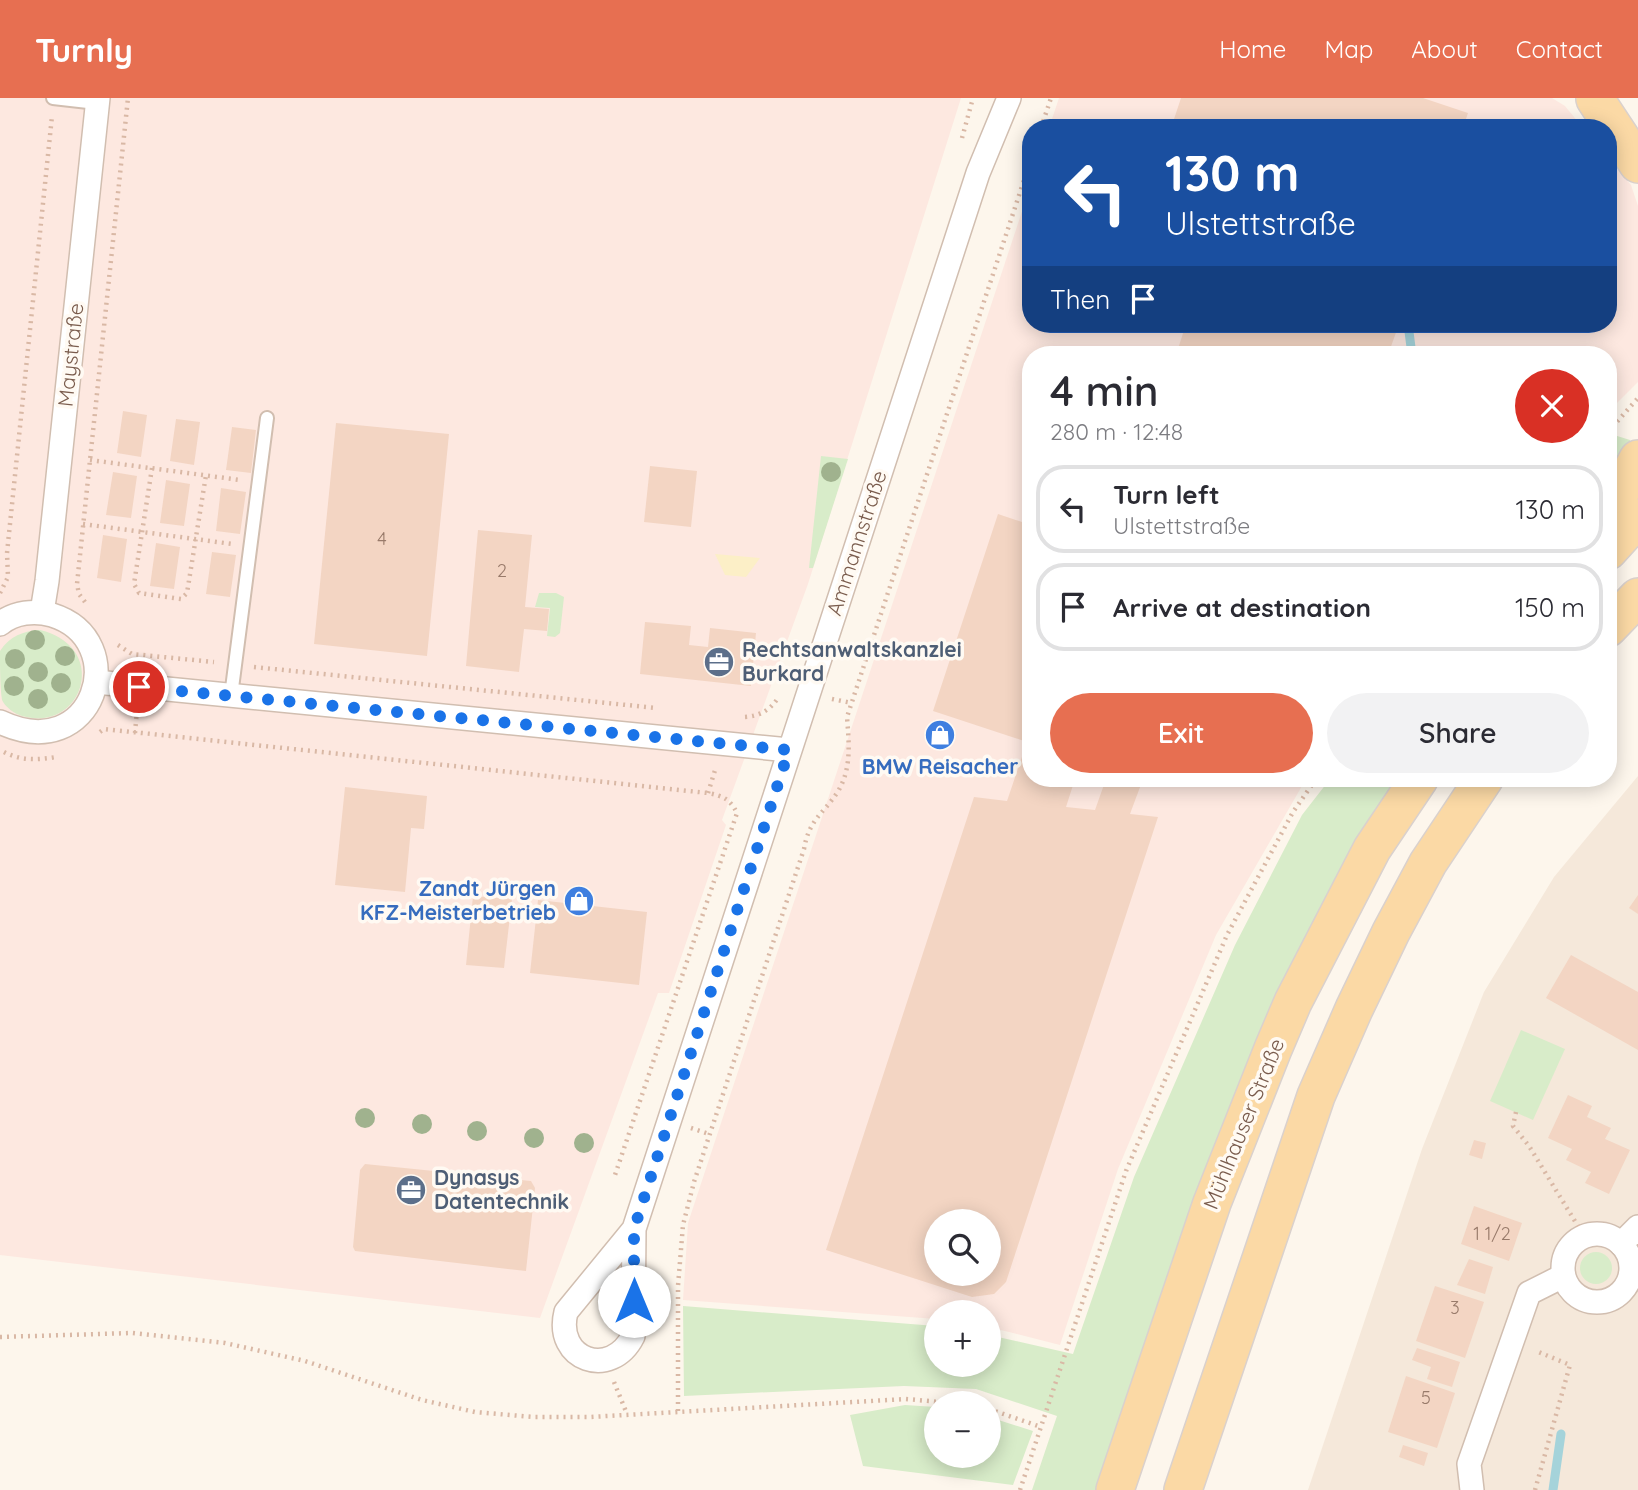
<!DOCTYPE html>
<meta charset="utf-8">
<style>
body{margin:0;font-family:Quicksand,sans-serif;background:#f2f2f3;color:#2b2b33;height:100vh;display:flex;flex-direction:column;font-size:26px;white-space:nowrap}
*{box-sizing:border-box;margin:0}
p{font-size:23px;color:#7c7c81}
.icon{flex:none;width:38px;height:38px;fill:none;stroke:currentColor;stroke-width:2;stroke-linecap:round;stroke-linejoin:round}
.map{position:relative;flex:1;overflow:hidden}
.sheet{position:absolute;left:1022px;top:248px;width:595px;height:441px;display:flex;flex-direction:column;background:#fff;border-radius:28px;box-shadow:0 4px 18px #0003}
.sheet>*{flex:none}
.guide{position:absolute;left:1022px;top:21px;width:595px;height:214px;border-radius:28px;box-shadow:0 4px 18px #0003;background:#1a4fa0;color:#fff;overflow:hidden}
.fabs{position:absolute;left:924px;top:1111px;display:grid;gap:14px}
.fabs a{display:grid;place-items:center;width:77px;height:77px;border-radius:50%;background:#fff;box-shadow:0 4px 18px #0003;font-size:35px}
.pin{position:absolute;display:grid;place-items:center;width:60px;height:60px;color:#fff;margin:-30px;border:4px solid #fff;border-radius:50%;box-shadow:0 2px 7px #0007}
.me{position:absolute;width:77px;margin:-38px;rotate:0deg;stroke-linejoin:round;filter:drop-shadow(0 0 5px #0008)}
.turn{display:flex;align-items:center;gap:24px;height:147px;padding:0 28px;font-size:32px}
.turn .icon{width:91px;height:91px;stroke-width:2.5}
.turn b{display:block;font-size:49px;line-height:60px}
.then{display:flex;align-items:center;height:66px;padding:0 28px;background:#0003;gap:14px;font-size:26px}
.round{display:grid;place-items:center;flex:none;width:74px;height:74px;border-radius:37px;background:#f2f2f3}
.head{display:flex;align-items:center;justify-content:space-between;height:119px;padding:0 28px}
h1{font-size:42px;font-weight:600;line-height:52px}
.button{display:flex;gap:14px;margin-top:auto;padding:14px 28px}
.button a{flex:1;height:80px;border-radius:42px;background:#e76f51;color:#fff;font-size:28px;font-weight:600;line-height:80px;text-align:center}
.button a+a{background:#f2f2f3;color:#2b2b33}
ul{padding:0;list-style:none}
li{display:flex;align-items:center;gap:21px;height:88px;margin:0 14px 10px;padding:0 14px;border:4px solid #e1e1e2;border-radius:28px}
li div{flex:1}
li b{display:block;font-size:26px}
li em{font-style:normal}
header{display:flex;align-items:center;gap:42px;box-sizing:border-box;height:98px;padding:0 35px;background:#e76f51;color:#fff}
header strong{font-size:33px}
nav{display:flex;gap:38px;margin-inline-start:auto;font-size:24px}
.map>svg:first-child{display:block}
</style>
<header>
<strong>Turnly</strong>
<nav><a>Home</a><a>Map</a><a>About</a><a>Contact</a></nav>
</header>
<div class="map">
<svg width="1638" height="1392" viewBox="0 0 1638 1392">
<rect width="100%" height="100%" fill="#fdf6ec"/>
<polygon fill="#f5e8da" points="1638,678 1638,1392 1308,1392 1422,1051 1484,894 1554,779"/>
<g fill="#fde8e0" fill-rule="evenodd">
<polygon points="0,0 961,0 808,486 722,722 726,727 669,895 658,895 540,1220 0,1157"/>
<polygon points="1059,0 1552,0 1565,8 1583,30 1049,30"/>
<path d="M 1608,60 L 1631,87 L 1638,108 L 1638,284 L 1608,314 L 1608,257 L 1031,257 L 1031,681 L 1306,681 L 1216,837 L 1118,1071 L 1060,1247 L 989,1229 L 989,1214 L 936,1214 L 936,1221 L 683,1202 L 688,1125 L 1031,86 L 1031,226 L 1608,226 ZM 936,1124 L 989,1124 L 989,1176 L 936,1176 Z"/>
</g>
<g fill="#d8ecc9">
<polygon points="1614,337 1630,342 1635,367 1608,417 1608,343"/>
<polygon points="821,358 848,361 813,470 809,470"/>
<polygon points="539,495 556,495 564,499 560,535 555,539 547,538 550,510 535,509"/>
<path d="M 40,532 C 111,549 83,636 22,618 C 15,616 5,609 2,602 C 0,589 0,567 0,553 C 10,538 23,533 40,532 Z"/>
<polygon points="1330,681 1419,681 1372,751 1115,1392 1032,1392 1057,1318 976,1291 904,1288 684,1298 683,1208 936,1228 936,1267 989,1267 989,1237 1073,1256 1134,1079 1235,847 1302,717"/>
<polygon points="1521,932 1565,951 1533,1022 1490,1003"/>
<circle cx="1596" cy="1170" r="16"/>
<polygon points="905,1307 936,1309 936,1358 989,1358 989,1319 1033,1333 1013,1387 863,1368 850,1317"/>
</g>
<polygon fill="#fcefc7" points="715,456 760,460 746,479 725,477"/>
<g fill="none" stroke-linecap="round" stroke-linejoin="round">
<g stroke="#a5d3da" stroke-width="9">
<polyline points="1408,226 1412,257"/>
<polyline points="1553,1392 1561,1336"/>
</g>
</g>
<g fill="#f3d5c3" fill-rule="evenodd">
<polygon points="1181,0 1423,0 1468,15 1463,30 1171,30"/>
<polygon points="1186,226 1399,226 1388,257 1176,257"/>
<polygon points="123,313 147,317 141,359 117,355"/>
<polygon points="176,321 200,324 194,367 170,363"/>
<polygon points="336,325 449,336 427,558 314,546"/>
<polygon points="232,329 256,332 251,375 226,372"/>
<polygon points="650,368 697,373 691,429 644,424"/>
<polygon points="113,374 137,378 131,420 106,417"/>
<polygon points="166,382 190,386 184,428 160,425"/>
<polygon points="221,390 246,394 240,436 216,433"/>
<path d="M 998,416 L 1031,427 L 1031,681 L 1075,681 L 1066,709 L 1095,712 L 1106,681 L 1143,681 L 1130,716 L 1158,719 L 1006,1184 L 994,1196 L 972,1199 L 826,1152 L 974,699 L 1007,703 L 1027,644 L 933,613 ZM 936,1124 L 989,1124 L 989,1176 L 936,1176 Z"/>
<polygon points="478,432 532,437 525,509 549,511 547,533 524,531 519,574 466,568"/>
<polygon points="103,437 127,441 121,484 97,480"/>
<polygon points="156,445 180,449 174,491 150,488"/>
<polygon points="212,454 236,457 230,499 206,496"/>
<polygon points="645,524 691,528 689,547 708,549 710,530 756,535 751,588 640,576"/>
<polygon points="345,689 427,698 424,731 411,730 405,794 335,787"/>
<polygon points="1638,797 1638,816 1629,810"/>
<polygon points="473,798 512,801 504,870 466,867"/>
<polygon points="538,802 647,814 639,887 530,875"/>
<polygon points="1571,857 1638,894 1638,952 1546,900"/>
<polygon points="1568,997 1592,1008 1587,1019 1611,1030 1605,1041 1630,1052 1609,1096 1585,1085 1591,1074 1566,1062 1572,1051 1548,1040"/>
<polygon points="1474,1042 1486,1045 1482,1061 1469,1057"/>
<polygon points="365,1066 531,1083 535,1090 526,1173 355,1153 353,1149 360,1072"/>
<polygon points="1474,1108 1522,1125 1509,1163 1461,1146"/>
<polygon points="1469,1161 1493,1169 1485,1196 1457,1187"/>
<polygon points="1435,1188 1484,1204 1465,1260 1416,1243"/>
<polygon points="1417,1250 1460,1264 1452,1289 1427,1281 1431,1269 1412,1262"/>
<polygon points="1406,1278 1455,1295 1437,1350 1388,1334"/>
<polygon points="1403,1347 1428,1355 1424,1368 1399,1359"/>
</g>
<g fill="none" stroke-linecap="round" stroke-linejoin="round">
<g stroke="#d1beb0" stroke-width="16">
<g id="lane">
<polyline points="53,0 97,5"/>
<polyline points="231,598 267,320"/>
</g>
</g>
<g stroke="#d1beb0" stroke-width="26">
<g id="street">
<polyline points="42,514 47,483 98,0"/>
<path d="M 0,526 C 14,514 35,512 52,517 C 133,542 95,669 0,624"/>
<polyline points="96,584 789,652"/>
<path d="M 634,1131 L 566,1214 C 554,1262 611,1282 633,1238 L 634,1131 L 978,75 L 1009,0"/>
<circle cx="1597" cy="1170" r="34"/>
<polyline points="1621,1146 1638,1129"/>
<polyline points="1472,1392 1469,1366 1529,1195 1563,1178"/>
</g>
</g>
<g stroke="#dad1cd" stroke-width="40">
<g id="primary">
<polyline points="1595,1 1638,66"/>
<polyline points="1608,417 1638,361"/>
<polyline points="1608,453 1638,420"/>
<polyline points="1608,530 1638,499"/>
<polyline points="1115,1392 1212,1105 1273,951 1293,904 1372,751 1419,681"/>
<polyline points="1183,1392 1316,998 1354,911 1391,834 1428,765 1484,681"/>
</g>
</g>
<g stroke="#d9b8a5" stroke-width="4.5" stroke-dasharray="2 5" stroke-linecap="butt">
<polyline points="1041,30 1051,0"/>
<polyline points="962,40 973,0"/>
<polyline points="1608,334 1638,300"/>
<polyline points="90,362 240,382"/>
<polyline points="152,370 134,486 139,495 181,501 187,495 206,377"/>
<polyline points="83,426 232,446"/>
<polyline points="0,495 8,479 7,455 52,18"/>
<polyline points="85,504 79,496 77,486 128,0"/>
<polyline points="118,547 132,556 214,564"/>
<polyline points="254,569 656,610"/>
<polyline points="832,601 852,605"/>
<path d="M 745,619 C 760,618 770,612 778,600"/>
<path d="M 100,634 L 104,631 L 708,695 C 723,698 730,701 737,715 L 614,1080"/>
<polyline points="135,635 137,612"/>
<path d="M 4,654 C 21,663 38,662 56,659"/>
<polyline points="708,695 716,669"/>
<polyline points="1516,1014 1513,1028 1529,1048 1584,1138"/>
<polyline points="691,1030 709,1036"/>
<polyline points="0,1239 132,1235 225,1245 305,1263 422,1302 475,1314 533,1319 590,1319 906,1301 963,1306"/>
<polyline points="614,1284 627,1316"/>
<polyline points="989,1311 1041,1329"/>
<path d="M 678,1313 L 678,1188 L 683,1127 L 694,1084 L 804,751 C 809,722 822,717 837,695 C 852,671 849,646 847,619 L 1031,61"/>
<polyline points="1020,1392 1126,1073 1227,837 1293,714 1316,681"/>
<polyline points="1535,1392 1570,1267 1536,1253"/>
</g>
<use href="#lane" stroke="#fff" stroke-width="12"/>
<use href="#street" stroke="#fff" stroke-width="23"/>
<use href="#primary" stroke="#fbd9a5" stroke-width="37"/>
</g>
<g fill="#a0b28e">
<circle cx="831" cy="374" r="10"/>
<circle cx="35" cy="542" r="10"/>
<circle cx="65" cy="558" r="10"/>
<circle cx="15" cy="561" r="10"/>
<circle cx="38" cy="574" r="10"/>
<circle cx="61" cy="585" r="10"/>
<circle cx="14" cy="588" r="10"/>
<circle cx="38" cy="601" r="10"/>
<circle cx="365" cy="1020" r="10"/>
<circle cx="422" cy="1026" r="10"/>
<circle cx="477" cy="1033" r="10"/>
<circle cx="534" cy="1040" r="10"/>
<circle cx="584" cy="1045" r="10"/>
</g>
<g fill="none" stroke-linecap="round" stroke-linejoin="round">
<polyline stroke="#1a73e8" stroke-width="12" stroke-dasharray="0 21.6" points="139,589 789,652 634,1131 634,1203"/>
</g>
<defs>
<g id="office-disc" transform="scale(1.575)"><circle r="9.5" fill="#5c6f8a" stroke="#fffaf3"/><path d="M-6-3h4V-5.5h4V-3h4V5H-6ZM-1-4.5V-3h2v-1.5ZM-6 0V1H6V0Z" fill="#fff"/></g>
<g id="shop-disc" transform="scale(1.575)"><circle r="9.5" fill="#3f7fe0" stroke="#fffaf3"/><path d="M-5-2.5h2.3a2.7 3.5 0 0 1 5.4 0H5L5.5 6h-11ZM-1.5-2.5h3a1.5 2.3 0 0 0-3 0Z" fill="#fff"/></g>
</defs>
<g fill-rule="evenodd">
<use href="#office-disc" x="719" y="564"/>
<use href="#shop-disc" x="940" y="637"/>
<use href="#shop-disc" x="579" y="803"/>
<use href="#office-disc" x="411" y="1092"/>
</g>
<g text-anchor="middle" stroke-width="7" stroke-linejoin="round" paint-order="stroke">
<g font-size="18" fill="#987a6a">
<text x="382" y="447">4</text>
<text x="502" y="479">2</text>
<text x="1492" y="1142">1 1/2</text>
<text x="1455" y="1216">3</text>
<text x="1426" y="1306">5</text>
</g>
<g font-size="21" fill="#7a5c4d" stroke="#fffaf3">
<text transform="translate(71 257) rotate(-84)" y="7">Maystraße</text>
<text transform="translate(857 445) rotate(-72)" y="7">Ammannstraße</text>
<text transform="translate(1244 1026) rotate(-68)" y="7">Mühlhauser Straße</text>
</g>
<g font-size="21" font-weight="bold" fill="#4e5e75" stroke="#fffaf3" text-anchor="start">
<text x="742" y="559">Rechtsanwaltskanzlei<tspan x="742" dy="24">Burkard</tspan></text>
<text x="434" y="1087">Dynasys<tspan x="434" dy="24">Datentechnik</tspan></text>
</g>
<g font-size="21" font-weight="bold" fill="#366cbe" stroke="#fffaf3">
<text x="940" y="676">BMW Reisacher</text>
<text x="556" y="798" text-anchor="end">Zandt Jürgen<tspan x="556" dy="24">KFZ-Meisterbetrieb</tspan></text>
</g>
</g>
</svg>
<div class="fabs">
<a><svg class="icon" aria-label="search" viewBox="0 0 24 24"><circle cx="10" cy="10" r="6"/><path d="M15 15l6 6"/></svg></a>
<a>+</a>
<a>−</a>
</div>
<div class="pin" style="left:139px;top:589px;background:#d93025"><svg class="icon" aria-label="arrive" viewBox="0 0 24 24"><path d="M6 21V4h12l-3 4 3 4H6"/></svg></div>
<svg class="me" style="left:634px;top:1203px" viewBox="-20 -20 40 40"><circle r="19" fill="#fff"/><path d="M0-13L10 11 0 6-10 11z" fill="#1a73e8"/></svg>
<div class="guide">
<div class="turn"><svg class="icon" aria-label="left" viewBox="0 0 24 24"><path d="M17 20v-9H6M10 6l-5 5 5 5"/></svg><div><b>130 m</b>Ulstettstraße</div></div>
<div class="then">Then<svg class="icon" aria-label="arrive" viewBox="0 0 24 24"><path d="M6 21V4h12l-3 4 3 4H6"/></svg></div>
</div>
<section class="sheet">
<div class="head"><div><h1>4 min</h1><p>280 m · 12:48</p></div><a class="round" style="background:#d93025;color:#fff"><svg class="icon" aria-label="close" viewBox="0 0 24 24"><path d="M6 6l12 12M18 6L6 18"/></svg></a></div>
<ul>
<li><svg class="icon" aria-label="left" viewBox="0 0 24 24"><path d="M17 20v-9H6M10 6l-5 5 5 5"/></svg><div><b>Turn left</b><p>Ulstettstraße</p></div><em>130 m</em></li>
<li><svg class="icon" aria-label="arrive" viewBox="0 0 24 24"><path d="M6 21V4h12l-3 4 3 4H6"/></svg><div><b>Arrive at destination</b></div><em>150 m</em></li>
</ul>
<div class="button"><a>Exit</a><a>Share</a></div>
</section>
</div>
